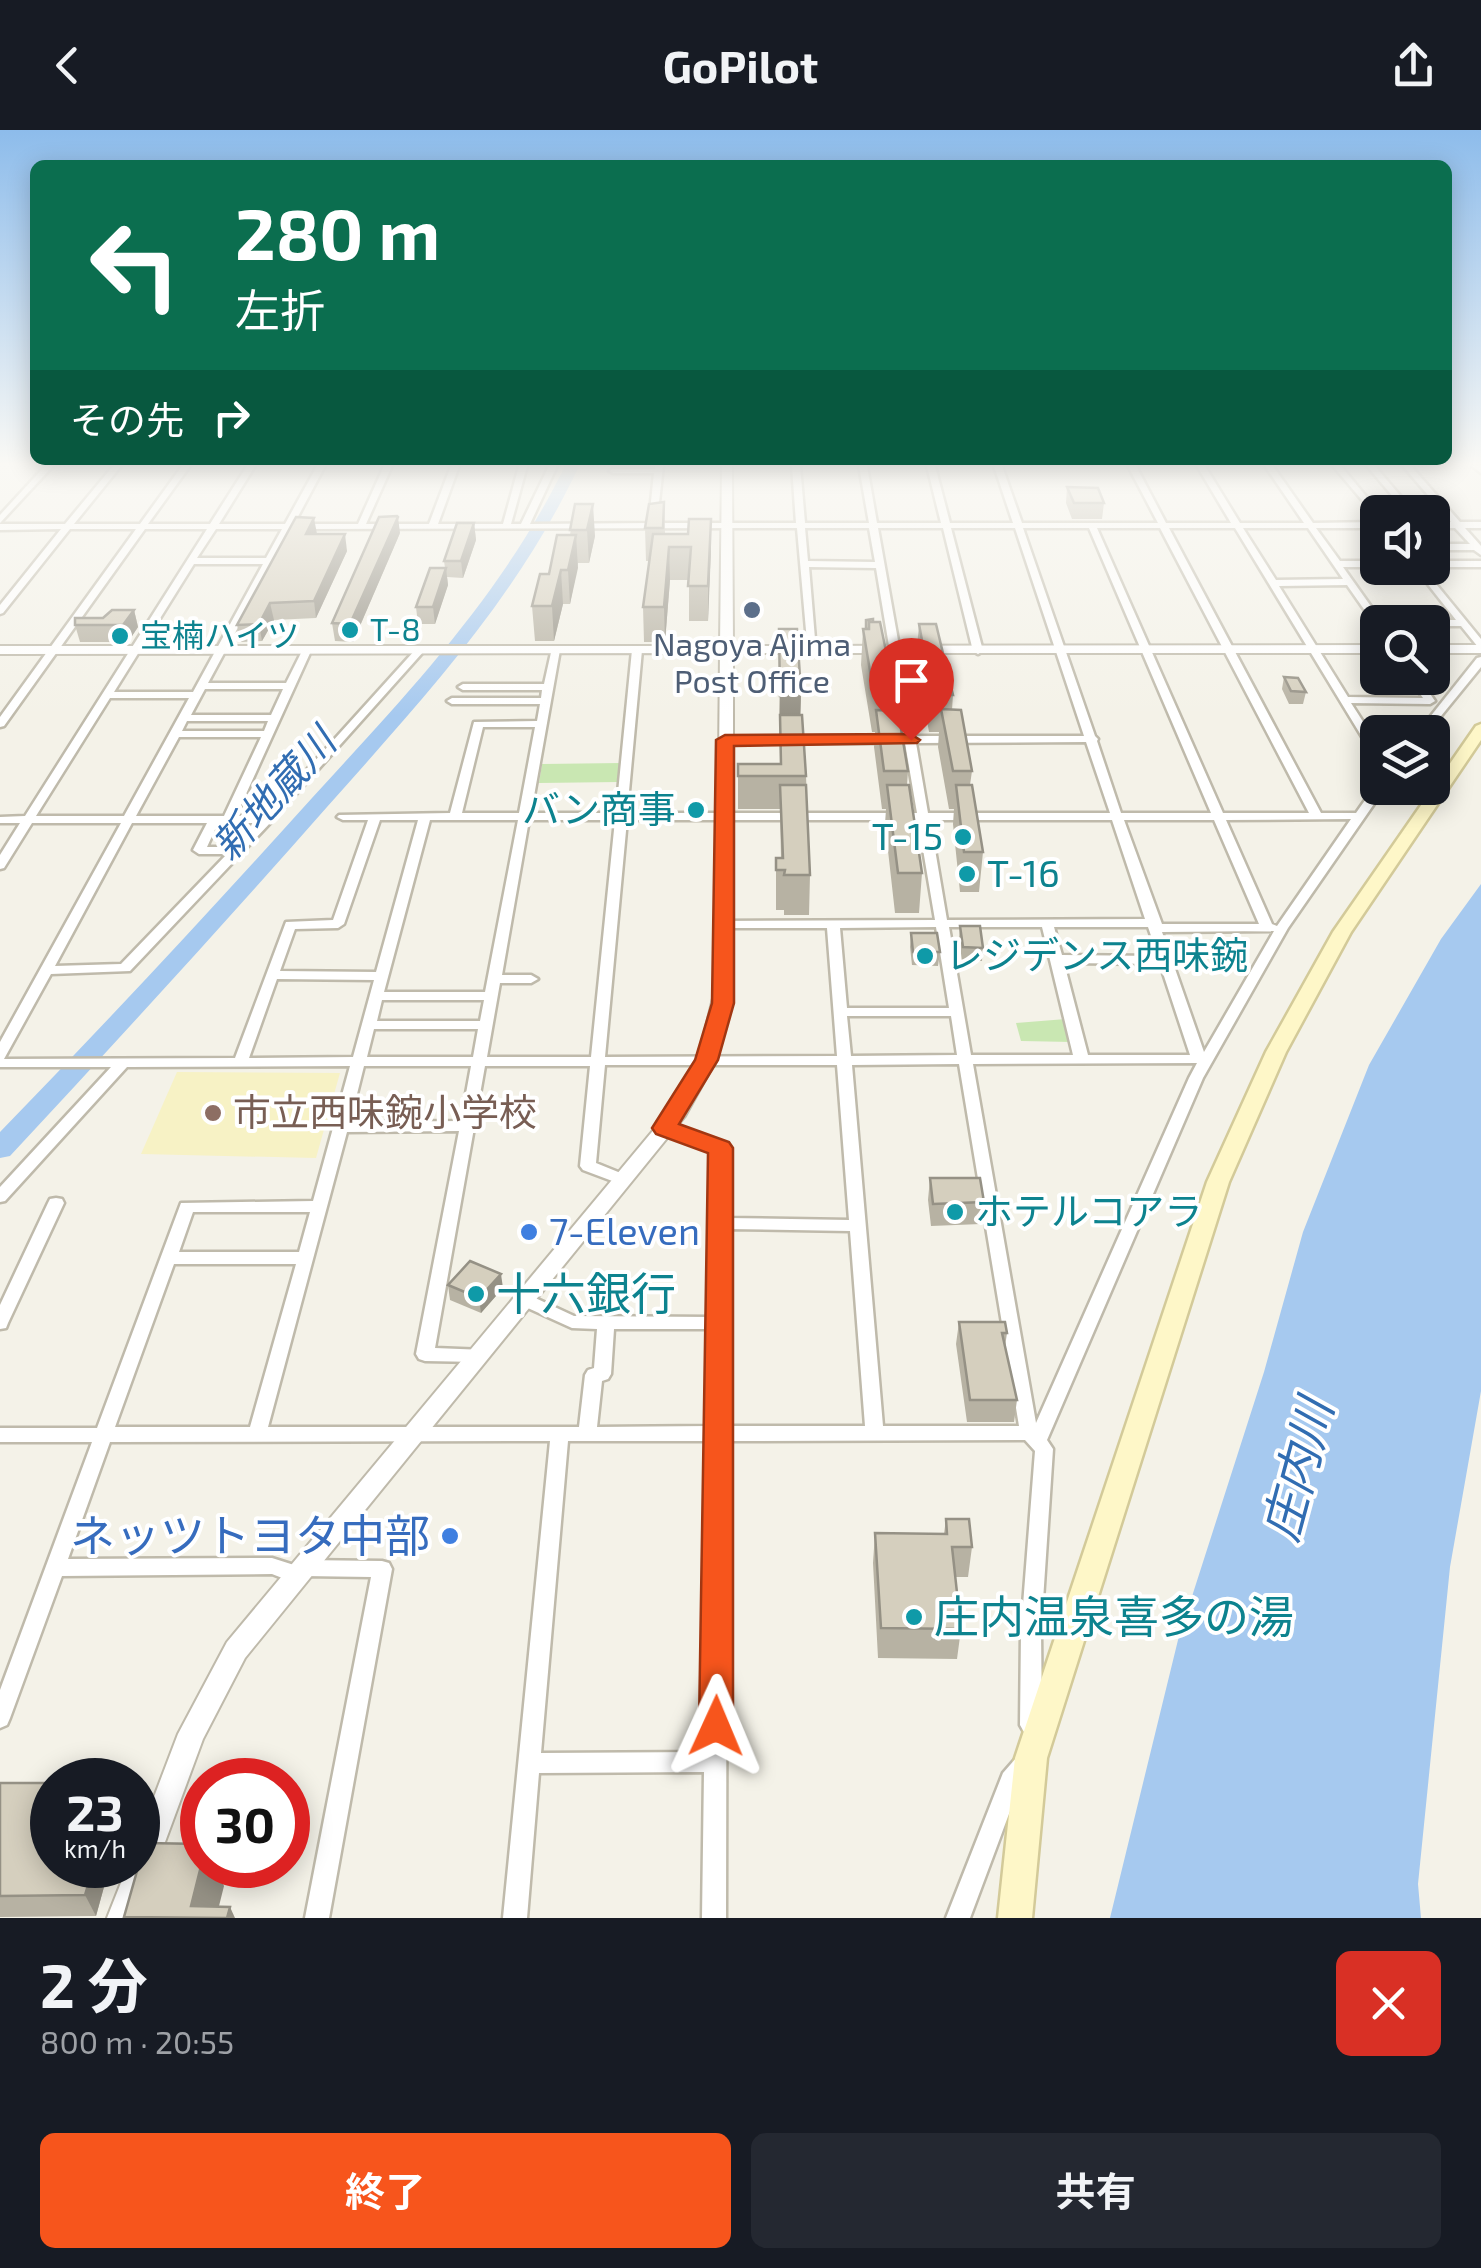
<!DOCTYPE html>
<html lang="ja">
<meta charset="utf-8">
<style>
body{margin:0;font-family:"Exo 2","Noto Sans JP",sans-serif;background:#242831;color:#f1f3f6;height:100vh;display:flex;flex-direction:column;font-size:38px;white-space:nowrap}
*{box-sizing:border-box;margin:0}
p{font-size:32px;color:#9ea1a6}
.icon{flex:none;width:55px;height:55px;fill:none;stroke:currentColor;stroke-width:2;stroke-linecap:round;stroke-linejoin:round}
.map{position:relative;height:1788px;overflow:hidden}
.drawer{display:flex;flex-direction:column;background:#171b24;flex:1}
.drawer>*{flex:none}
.guide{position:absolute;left:30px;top:30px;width:1422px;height:305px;border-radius:15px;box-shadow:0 5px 25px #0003;background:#0b6e4f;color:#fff;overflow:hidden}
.fabs{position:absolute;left:1360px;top:365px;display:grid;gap:20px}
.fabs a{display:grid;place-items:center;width:90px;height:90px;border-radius:15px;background:#171b24;box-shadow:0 5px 25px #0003;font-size:50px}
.speed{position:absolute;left:30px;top:1628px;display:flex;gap:20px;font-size:50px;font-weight:700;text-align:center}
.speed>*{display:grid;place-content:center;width:130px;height:130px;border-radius:50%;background:#171b24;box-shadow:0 5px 25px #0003;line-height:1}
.speed small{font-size:25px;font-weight:400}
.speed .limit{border:15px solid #d22;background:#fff;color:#111}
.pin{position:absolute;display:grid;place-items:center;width:85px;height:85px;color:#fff;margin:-102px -42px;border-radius:50% 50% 50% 0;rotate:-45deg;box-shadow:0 0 10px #0007}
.pin .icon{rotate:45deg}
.me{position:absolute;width:110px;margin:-55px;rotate:1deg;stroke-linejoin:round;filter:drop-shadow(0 0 8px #0008)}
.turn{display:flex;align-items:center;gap:35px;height:210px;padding:0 40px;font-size:45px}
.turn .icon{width:130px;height:130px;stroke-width:2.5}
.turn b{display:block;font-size:70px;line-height:85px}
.then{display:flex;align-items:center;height:95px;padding:0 40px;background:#0003;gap:20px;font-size:38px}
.round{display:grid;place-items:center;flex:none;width:105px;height:105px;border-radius:15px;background:#242831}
.overview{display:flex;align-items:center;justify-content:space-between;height:170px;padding:0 40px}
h1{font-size:60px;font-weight:700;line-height:75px}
.action{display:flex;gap:20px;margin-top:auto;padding:20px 40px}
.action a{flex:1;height:115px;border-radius:15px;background:#f7551c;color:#fff;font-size:40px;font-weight:700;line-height:115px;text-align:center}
.action a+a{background:#242831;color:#f1f3f6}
header{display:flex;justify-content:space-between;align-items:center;height:130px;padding:0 40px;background:#171b24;font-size:45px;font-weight:700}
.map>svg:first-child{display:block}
</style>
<header><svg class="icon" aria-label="back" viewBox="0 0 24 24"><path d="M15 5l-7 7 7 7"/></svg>GoPilot<svg class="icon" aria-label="share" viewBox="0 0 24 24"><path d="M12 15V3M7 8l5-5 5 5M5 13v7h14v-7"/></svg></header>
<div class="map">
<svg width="1481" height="1788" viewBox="0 0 1481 1788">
<rect width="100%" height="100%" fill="#f4f2e8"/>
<g fill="#c9e7b2">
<polygon points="621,633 619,652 539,653 542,634"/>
<polygon points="1066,889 1072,912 1021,911 1016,893"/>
</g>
<polygon fill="#f7f2c5" points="177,942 340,943 316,1028 141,1024"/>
<polygon fill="#a6c9ef" points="1481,754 1481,1261 1450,1437 1418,1754 1421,1788 1110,1788 1178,1510 1264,1242 1303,1102 1369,935 1441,809"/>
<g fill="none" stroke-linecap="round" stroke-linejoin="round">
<path fill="#a6c9ef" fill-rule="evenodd" d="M 565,336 L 579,336 C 517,468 423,569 327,677 C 223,795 117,911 10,1026 L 0,1028 L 0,1002 C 106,893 210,781 312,668 C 408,563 502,465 565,336 Z"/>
<g stroke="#bfbaab" stroke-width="5">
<g id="minor">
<polygon points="45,336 53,336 0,393 0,385"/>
<path d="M 113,336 L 121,336 L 74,394 L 140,394 L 182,336 L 190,336 L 148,394 L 210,394 L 247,336 L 255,336 L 219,394 L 285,394 L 317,336 L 325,336 L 294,394 L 358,394 L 384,336 L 392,336 L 366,394 L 429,394 L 451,336 L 459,336 L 438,394 L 503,394 L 519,336 L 527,336 L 511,394 L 521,394 L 549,336 L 557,336 L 530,394 L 653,393 L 649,391 L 654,343 L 613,343 L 609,341 L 613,339 L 655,339 L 655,336 L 663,336 L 657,391 L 653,393 L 796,393 L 792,336 L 800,336 L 805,393 L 869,393 L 859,336 L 867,336 L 877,393 L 941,393 L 927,336 L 935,336 L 950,393 L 1013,393 L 994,336 L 1002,336 L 1022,393 L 1158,393 L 1128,336 L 1136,336 L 1166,393 L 1231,393 L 1197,336 L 1205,336 L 1240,393 L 1304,393 L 1265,336 L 1273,336 L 1313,393 L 1378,392 L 1378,398 L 1316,398 L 1340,431 L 1378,431 L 1378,437 L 1343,437 L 1382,492 L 1378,492 L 1378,496 L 1375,495 L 1347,455 L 1279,456 L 1348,567 L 1423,568 L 1409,548 L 1419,548 L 1435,571 L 1430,574 L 1351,573 L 1378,615 L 1378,628 L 1373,625 L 1235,398 L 1169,398 L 1321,683 L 1356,683 L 1375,656 L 1385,658 L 1288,798 L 1203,948 L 1047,1310 L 1053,1319 L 1041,1501 L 1042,1595 L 1038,1602 L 1031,1605 L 1024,1602 L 1020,1595 L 1021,1501 L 1035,1321 L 1025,1310 L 727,1311 L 726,1788 L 702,1788 L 704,1642 L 539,1643 L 527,1788 L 503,1788 L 550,1311 L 110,1312 L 68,1429 L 272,1428 L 294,1435 L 295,1432 L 302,1430 L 382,1431 L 389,1433 L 392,1439 L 329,1788 L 305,1788 L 371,1447 L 304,1446 L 302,1450 L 295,1453 L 272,1444 L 62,1446 L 10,1588 L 7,1595 L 0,1598 L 0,1560 L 92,1312 L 0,1312 L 0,1298 L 97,1298 L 181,1073 L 313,1071 L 350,936 L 127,937 L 5,1071 L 0,1072 L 0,1057 L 111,937 L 0,937 L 0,912 L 121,693 L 32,693 L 4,738 L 0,739 L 0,725 L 20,693 L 0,693 L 0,687 L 25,686 L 207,399 L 145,399 L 4,596 L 0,597 L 0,587 L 136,399 L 70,399 L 3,483 L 0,484 L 0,475 L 61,399 L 0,400 L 0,394 L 65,394 ZM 797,398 L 808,523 L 816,521 L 809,437 L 876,438 L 904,606 L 725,607 L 720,610 L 725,613 L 905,613 L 917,683 L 627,683 L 642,520 L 637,517 L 632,520 L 616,683 L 531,683 L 560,520 L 552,518 L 544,554 L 463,554 L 458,557 L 463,560 L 542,560 L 541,568 L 452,568 L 447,571 L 452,574 L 540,574 L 537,591 L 474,592 L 450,683 L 339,685 L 337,687 L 343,690 L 368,690 L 333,790 L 286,792 L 235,928 L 4,929 L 51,844 L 130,841 L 272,691 L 424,521 L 416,519 L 265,686 L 236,686 L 311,521 L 303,519 L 286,553 L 208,553 L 291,399 ZM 805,398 L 869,398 L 875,432 L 808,431 ZM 878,398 L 943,398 L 973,521 L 978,524 L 983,521 L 951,398 L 1015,398 L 1084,606 L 915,606 ZM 1023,398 L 1089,398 L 1211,683 L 1121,683 L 1097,611 L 1098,609 L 1095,606 ZM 1097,398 L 1160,398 L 1309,683 L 1223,683 ZM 1243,398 L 1308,398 L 1343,449 L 1276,450 ZM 216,399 L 282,399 L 266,428 L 197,428 ZM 194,434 L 263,434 L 193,562 L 114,562 ZM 205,559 L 283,559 L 271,585 L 191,585 ZM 110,568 L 189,568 L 124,686 L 36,686 ZM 187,591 L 268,591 L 264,601 L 182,601 ZM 483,597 L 535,597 L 519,683 L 462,683 ZM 179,607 L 261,607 L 224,686 L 136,686 ZM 1086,612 L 1110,683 L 928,683 L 916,613 ZM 1351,689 L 1277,796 L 1272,794 L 1226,690 ZM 380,690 L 418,690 L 376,842 L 280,841 L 295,799 L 338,798 L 344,794 ZM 430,690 L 518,690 L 485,862 L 384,862 ZM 529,690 L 615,690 L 591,927 L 487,927 L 500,853 L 531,853 L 538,849 L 531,845 L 502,845 ZM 627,690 L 918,690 L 935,790 L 720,791 L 718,794 L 724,798 L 827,798 L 837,926 L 605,927 ZM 930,690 L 1112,690 L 1145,789 L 947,790 ZM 1124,690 L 1214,690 L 1259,794 L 1162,794 ZM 132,693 L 207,693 L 193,720 L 199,724 L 227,724 L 121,834 L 55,836 ZM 218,693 L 258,693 L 234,717 L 207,717 ZM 936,797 L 949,878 L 847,878 L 840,798 ZM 949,797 L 1042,797 L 1073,925 L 971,925 ZM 1054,797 L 1148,797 L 1158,826 L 1062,825 ZM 1274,801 L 1204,922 L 1173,833 L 1176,830 L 1171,827 L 1162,802 ZM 1064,833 L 1160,834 L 1190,925 L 1088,925 ZM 277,849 L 374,850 L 353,927 L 249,928 ZM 382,870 L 484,870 L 480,891 L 377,891 ZM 847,886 L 951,886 L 957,925 L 851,926 ZM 374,899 L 478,899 L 473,927 L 367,927 ZM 1197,933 L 1189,948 L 1036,1293 L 973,934 ZM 959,934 L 1019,1296 L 883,1296 L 852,935 ZM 605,935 L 837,935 L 849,1090 L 727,1088 L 728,1018 L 725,1014 L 670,995 L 660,995 L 658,998 L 660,1001 L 712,1021 L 710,1187 L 574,1186 L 531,1166 L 525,1164 L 519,1166 L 517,1170 L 519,1174 L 572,1198 L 597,1199 L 594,1238 L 588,1240 L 585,1245 L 579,1297 L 268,1297 L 347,1002 L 459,1001 L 416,1224 L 419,1229 L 425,1231 L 479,1232 L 485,1230 L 488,1225 L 485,1220 L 435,1218 L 485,936 L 590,936 L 580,1036 L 583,1040 L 623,1055 L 628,1054 L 631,1050 L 628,1046 L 596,1033 ZM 364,936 L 471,936 L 461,991 L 350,992 ZM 193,1082 L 310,1082 L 299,1122 L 179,1122 ZM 727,1099 L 850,1101 L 865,1296 L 727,1296 ZM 174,1134 L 296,1134 L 250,1297 L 115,1297 ZM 614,1199 L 710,1199 L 709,1296 L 597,1297 L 602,1251 L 608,1249 L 611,1244 ZM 568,1311 L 709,1311 L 705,1622 L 541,1623 Z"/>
<polygon points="1333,336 1341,336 1379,382 1378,389"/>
<polygon points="1367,336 1375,336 1414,382 1406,382"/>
<polygon points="1403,336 1411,336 1460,392 1481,392 1481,398 1465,398 1481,416 1481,425 1474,420 1432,420 1432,414 1470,414 1455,398 1432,398 1432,392 1451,392"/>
<polygon points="1472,336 1481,336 1481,343"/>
<rect x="1432" y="431" width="49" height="6"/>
<polygon points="1415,438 1423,438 1481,509 1481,518 1478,517 1461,496 1432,496 1432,492 1428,492 1432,490 1456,490"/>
<polygon points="1432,501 1446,517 1446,521 1440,521 1432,511"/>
<polygon points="1481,527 1481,537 1428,602 1418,602 1477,528"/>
<polygon points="56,1068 62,1069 64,1073 8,1193 6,1198 0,1199 0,1175 48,1073 50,1069"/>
<polygon points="1025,1624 1033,1627 1036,1634 1033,1641 1019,1657 970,1788 946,1788 1003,1643 1017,1627"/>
</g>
</g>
<g stroke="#bfbaab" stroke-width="4">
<g id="tertiary">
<polygon points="722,336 732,336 733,516 1378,515 1378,523 733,523 733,852 716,930 685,986 245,1528 203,1609 137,1788 107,1788 128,1735 138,1735 138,1709 178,1604 227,1512 671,979 698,930 717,852 720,523 0,524 0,516 720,516"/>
<rect x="1432" y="515" width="49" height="8"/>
</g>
</g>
<g stroke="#d3ca99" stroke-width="5">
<polygon id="secondary" points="1481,594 1481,610 1351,802 1286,922 1229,1052 1047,1628 1032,1788 998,1788 1015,1628 1207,1052 1266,922 1333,802 1476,596"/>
</g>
<use href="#minor" fill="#fff" fill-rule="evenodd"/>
<use href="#tertiary" fill="#fff" fill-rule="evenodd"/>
<use href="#secondary" fill="#fef7c8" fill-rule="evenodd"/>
</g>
<g fill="#b7b2a3">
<polygon points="1067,357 1104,373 1102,389 1072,389 1066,373"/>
<polygon points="664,372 665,404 688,404 711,389 708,491 689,491 689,450 670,450 665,512 644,512 643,477 649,431 646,431 645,398"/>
<polygon points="575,374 595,406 589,433 578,433 570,474 563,474 554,511 535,511 532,476 570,405"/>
<polygon points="474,393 476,410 463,448 447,447 448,455 435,494 418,494 416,477 445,438 444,431"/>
<polygon points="400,403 353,512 335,511 332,493"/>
<polygon points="317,404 347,421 316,488 274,490 262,511 241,512 237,495"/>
<polygon points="134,480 138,497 128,512 80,512 75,495"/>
<polygon points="919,494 953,565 952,580 972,641 970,655 983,722 979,762 960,762 953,694 954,679 949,679 938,617 939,602 929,602 916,529"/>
<polygon points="779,499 801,564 800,585 806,646 810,745 809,785 784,785 784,780 776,780 776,728 781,728 780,679 738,679 738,634 780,634"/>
<polygon points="863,499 895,565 894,580 908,641 907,655 922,743 919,783 895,783 885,694 886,679 882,679 874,617 875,602 872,602 861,535"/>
<polygon points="1284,547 1306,562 1303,574 1289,574 1282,559"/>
<polygon points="960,796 983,818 982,831 962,831 959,809"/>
<polygon points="911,803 940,822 938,836 912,835 910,817"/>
<polygon points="930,1048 984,1072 981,1094 931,1096 928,1070"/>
<polygon points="448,1155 503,1158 481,1183 450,1170"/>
<polygon points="959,1192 1007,1203 1005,1217 1017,1270 1014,1292 967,1292 956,1214"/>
<polygon points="946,1389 972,1417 968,1447 955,1447 961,1499 957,1529 878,1528 873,1433 875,1403 944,1404"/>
<polygon points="0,1653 52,1735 110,1735 96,1786 0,1787"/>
</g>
<g fill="#959185">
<polygon points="593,374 595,406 589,433 587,400"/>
<polygon points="398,387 400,403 353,512 350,494"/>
<polygon points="314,388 317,404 306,404"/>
<polygon points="711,389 711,422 708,491 708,456"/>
<polygon points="474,393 476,410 463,448 461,431"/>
<polygon points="345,404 347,421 316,488 314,471"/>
<polygon points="576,405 578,438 570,474 568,440"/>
<polygon points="669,417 670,450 665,512 664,477"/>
<polygon points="446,438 448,455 435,494 433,477"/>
<polygon points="561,440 563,474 554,511 552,476"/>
<polygon points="270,473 274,490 262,511 259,494"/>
<polygon points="134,480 138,497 128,512 123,495"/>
<polygon points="801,564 800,601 780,585 779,603 780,566"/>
<polygon points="501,1144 503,1158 481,1183 479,1168"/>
<polygon points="202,1732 202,1735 216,1735 224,1756 216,1788 191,1776"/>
<polygon points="94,1735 110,1735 96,1786 85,1765"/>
<polygon points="230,1777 235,1788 227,1788"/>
</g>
<g fill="#d5cfbe" stroke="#959185" stroke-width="2.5">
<polygon points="1067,357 1098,358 1104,373 1074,373"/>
<polygon points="664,372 663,398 645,398 649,374"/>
<polygon points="575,374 593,374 587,400 570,400"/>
<polygon points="397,386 398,387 350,494 332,493 379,387"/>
<polygon points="296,387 314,388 306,404 345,404 314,471 270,473 259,494 237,495"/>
<polygon points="689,389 711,389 708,456 688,456 691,417 669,417 664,477 643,477 653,404 688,404"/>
<polygon points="457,393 474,393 461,431 444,431"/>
<polygon points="557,405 576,405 568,440 561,440 552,476 532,476 540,444 549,444"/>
<polygon points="430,438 446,438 433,477 416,477"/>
<polygon points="112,480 134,480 123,495 75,495 75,488 103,488"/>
<polygon points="873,489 873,492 869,492 869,499 866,499 866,490"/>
<polygon points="869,492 880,492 895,565 874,565 863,499 869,499"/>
<polygon points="919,494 936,494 953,565 932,565"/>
<polygon points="779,499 797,499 801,564 780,566"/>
<polygon points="1284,547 1298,548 1306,562 1291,561"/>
<polygon points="941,579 961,580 972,641 953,641"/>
<polygon points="876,580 898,581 908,641 884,641"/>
<polygon points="780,585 802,585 806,646 738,646 738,634 781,634"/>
<polygon points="780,655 806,655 810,745 784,745 785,740 776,740 776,728 783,728"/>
<polygon points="887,655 909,655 922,743 898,743"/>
<polygon points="956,655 972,655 983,722 964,722"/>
<polygon points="960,796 980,796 983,818 963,817"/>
<polygon points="911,803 937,803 940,822 913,822"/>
<polygon points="930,1048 980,1048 984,1072 933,1074"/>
<polygon points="470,1131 501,1144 479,1168 448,1155"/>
<polygon points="959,1192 1005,1192 1007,1203 1002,1203 1017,1270 970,1270"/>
<polygon points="946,1389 969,1389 972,1417 952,1417 961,1499 881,1498 875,1403 947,1404"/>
<polygon points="0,1653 50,1653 47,1662 52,1662 52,1735 94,1735 85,1765 0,1766"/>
<polygon points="145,1713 202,1714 202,1732 191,1776 230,1777 227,1788 124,1787"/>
</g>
<linearGradient id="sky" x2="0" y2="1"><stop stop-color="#8dbceb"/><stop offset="0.57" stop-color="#faf9f5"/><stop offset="1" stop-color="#faf9f5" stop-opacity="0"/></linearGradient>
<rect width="1481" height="586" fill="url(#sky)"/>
<polygon fill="#f7551c" stroke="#a13712" stroke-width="2.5" points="911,604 920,610 917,613 734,616 734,873 718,930 679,994 729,1012 733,1018 733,1596 728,1607 716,1612 704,1607 699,1596 708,1023 656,1004 652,998 695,930 712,873 716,610 725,605"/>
<circle fill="#5c6f8a" stroke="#fff" stroke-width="4" cx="752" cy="480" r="10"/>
<g fill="#0f9aa8" stroke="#fff" stroke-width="4">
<circle cx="350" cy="500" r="10"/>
<circle cx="120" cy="506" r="10"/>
<circle cx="696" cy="680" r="10"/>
<circle cx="963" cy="707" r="10"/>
<circle cx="967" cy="744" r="10"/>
<circle cx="925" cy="826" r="10"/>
<circle cx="955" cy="1082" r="10"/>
<circle cx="476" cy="1164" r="10"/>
<circle cx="914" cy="1487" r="10"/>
</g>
<circle fill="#8d6e63" stroke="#fff" stroke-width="4" cx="213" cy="983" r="10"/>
<g fill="#3f7fe0" stroke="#fff" stroke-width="4">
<circle cx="529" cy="1102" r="10"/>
<circle cx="450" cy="1406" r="10"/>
</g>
<g text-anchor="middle" stroke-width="8" stroke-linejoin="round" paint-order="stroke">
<g font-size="32" fill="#0d838f" stroke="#fff" text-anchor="start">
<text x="370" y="511">T-8</text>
<text x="140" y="517">宝楠ハイツ</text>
</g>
<g font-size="32" fill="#4e5e75" stroke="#fff">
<text x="752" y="526">Nagoya Ajima<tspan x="752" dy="37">Post Office</tspan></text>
</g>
<g font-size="38" fill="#0d838f" stroke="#fff" text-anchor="start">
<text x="676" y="693" text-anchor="end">バン商事</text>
<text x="943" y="720" text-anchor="end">T-15</text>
<text x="987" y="757">T-16</text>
<text x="945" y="839">レジデンス西味鋺</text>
<text x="975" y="1095">ホテルコアラ</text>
</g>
<g font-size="38" fill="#785e54" stroke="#fff" text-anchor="start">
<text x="233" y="996">市立西味鋺小学校</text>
</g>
<g font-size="38" fill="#366cbe" stroke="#fff" text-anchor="start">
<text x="549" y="1115">7-Eleven</text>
</g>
<g font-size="40" font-style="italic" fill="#316db2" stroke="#fff">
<text transform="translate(274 664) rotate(-48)" y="14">新地蔵川</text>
</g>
<g font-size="45" fill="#0d838f" stroke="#fff" text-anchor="start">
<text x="496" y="1180">十六銀行</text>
<text x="934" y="1503">庄内温泉喜多の湯</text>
</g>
<g font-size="45" fill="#366cbe" stroke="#fff" text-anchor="end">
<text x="430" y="1422">ネッツトヨタ中部</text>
</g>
<g font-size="48" font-style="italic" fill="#316db2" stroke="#fff">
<text transform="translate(1298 1340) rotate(-75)" y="17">庄内川</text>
</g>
</g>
</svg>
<div class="fabs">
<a><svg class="icon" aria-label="sound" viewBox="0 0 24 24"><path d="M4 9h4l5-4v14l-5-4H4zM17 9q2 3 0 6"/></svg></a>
<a><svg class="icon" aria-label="search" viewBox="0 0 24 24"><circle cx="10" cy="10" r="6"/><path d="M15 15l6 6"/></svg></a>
<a><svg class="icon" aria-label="layers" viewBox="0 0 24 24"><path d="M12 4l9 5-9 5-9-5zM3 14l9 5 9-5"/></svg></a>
</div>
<div class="speed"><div>23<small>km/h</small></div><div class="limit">30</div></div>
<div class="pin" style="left:911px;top:610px;background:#d93025"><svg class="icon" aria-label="arrive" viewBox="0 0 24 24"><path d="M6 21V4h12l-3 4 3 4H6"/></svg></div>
<svg class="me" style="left:716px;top:1596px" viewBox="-20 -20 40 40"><path d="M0-17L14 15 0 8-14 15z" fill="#f7551c" stroke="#fff" stroke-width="4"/></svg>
<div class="guide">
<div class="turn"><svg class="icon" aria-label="left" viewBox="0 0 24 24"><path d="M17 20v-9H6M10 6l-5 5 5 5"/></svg><div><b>280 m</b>左折</div></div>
<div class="then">その先<svg class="icon" aria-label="right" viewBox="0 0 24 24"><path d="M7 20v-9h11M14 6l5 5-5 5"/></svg></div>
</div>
</div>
<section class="drawer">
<div class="overview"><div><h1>2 分</h1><p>800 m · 20:55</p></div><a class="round" style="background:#d93025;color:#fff"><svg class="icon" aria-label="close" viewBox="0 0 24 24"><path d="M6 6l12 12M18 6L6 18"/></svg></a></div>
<div class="action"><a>終了</a><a>共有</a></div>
</section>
